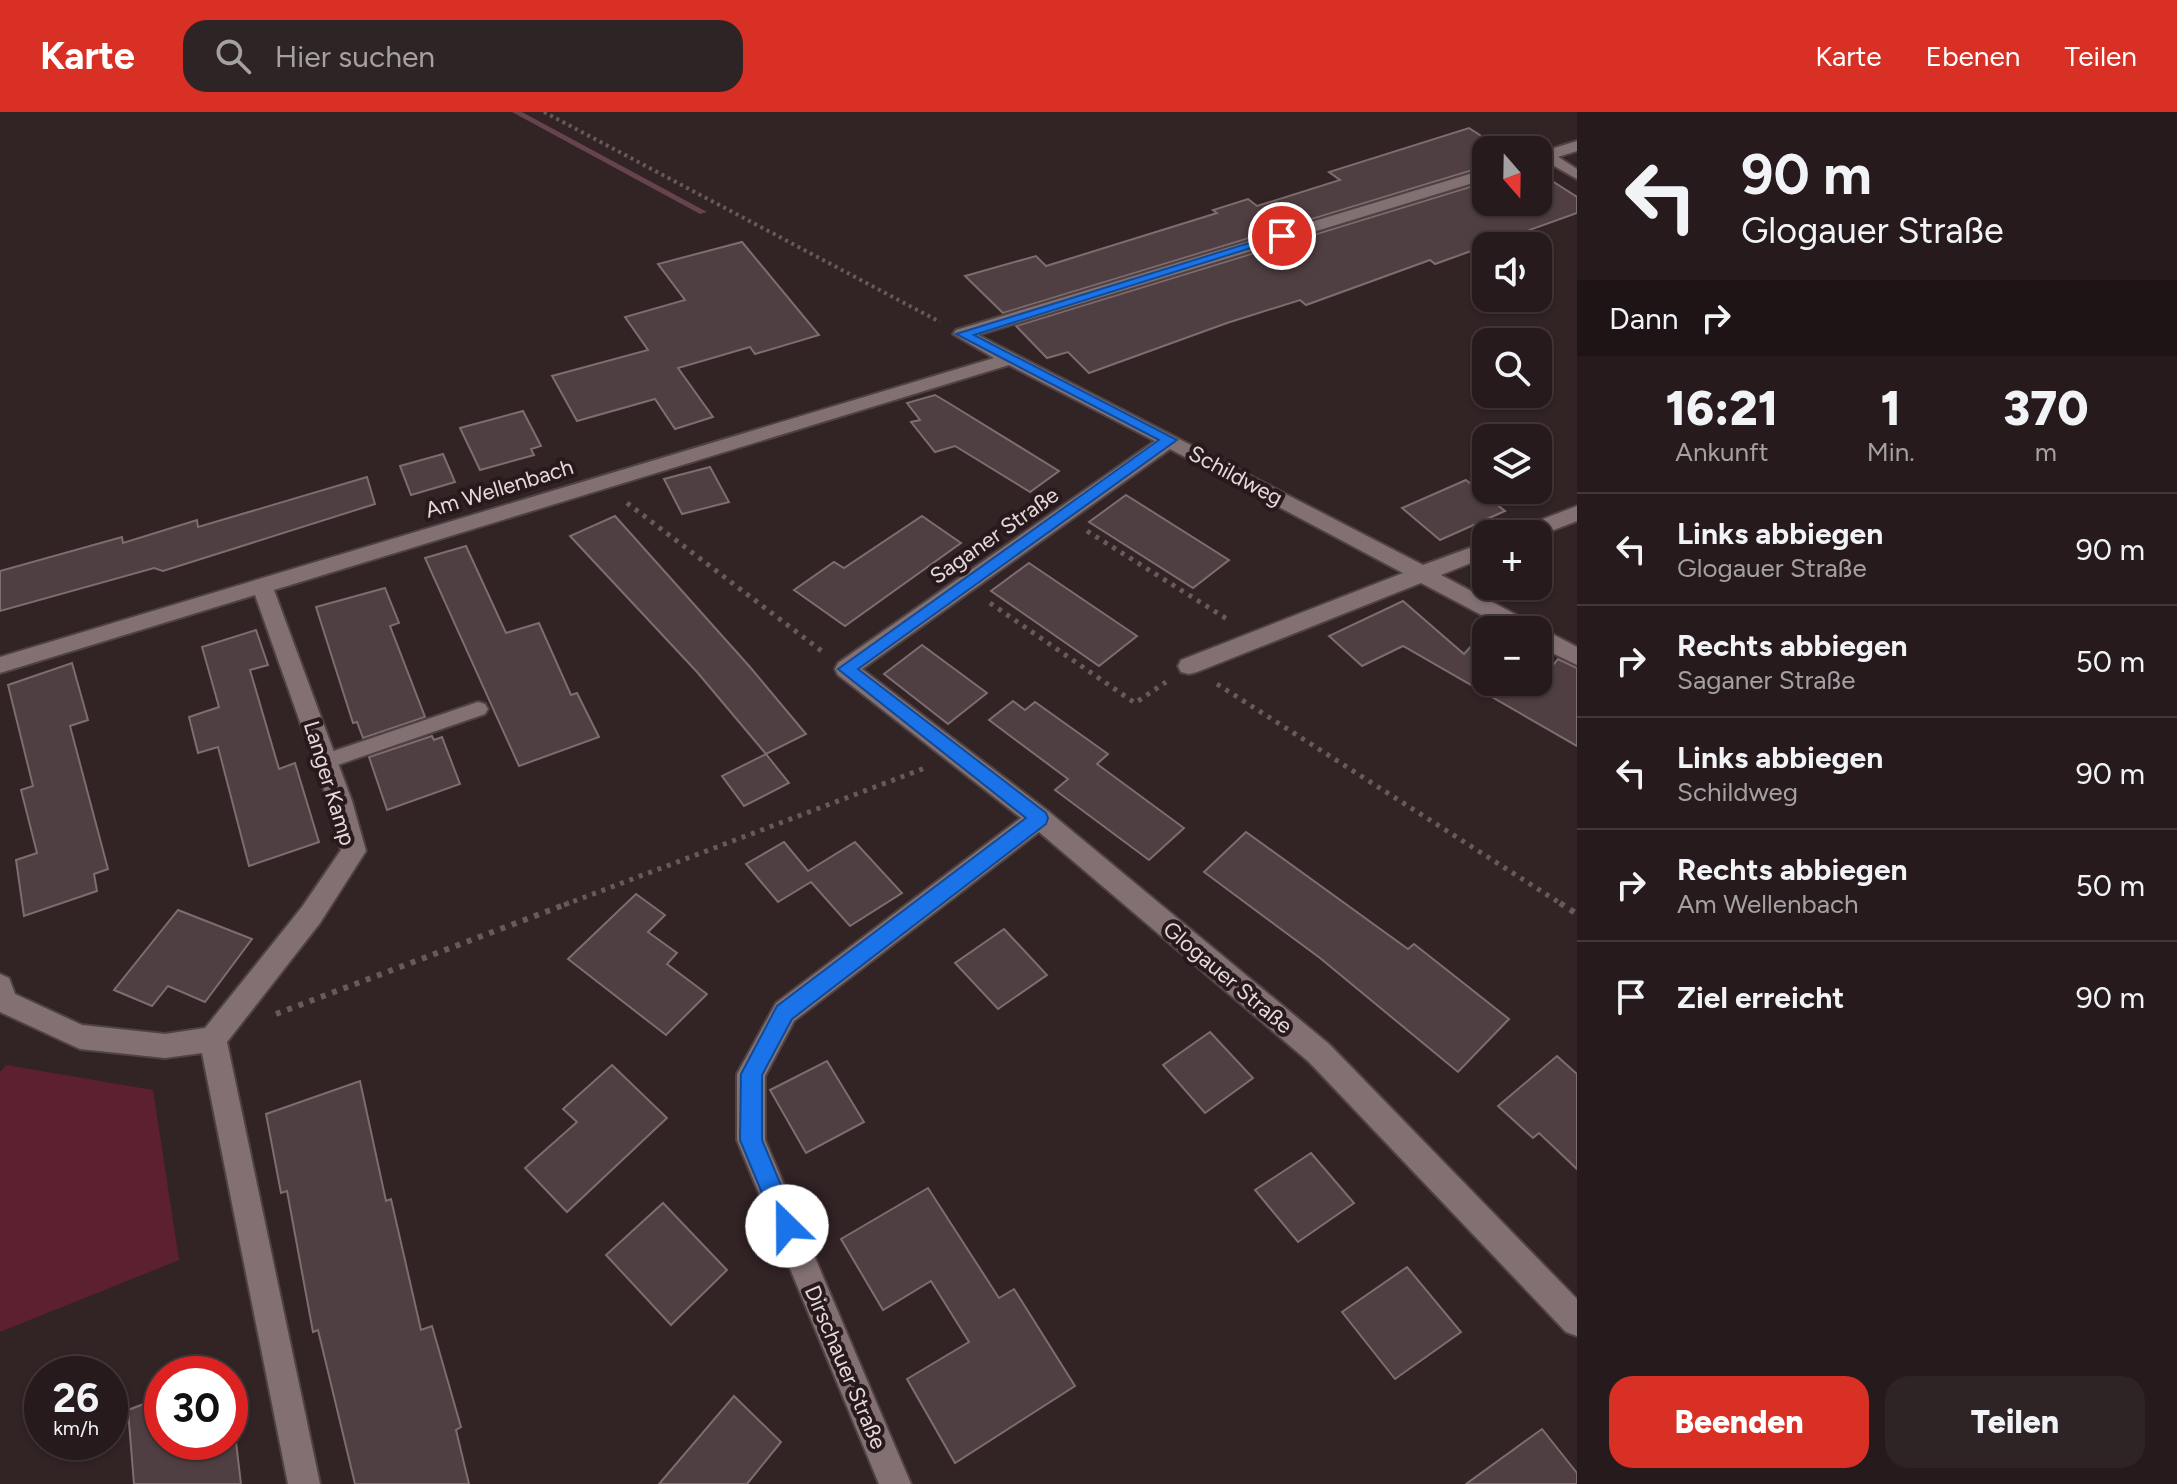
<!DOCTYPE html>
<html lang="de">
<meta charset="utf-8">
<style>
body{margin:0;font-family:Figtree,sans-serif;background:#2e2325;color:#f1f3f6;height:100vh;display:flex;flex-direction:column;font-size:30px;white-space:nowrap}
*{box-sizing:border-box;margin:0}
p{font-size:26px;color:#a4a1a3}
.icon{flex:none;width:44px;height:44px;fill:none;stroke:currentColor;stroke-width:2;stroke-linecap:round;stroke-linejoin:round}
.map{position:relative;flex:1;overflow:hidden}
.drawer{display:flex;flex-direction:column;background:#261a1c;width:600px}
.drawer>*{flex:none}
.top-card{background:#261a1c;color:#f1f3f6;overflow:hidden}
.needle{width:52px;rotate:160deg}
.fabs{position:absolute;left:1472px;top:24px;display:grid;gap:16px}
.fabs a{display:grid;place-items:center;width:80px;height:80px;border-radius:16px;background:#261a1c;box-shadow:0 2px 6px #0004,0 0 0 2px #42383b;font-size:40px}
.speed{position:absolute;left:24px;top:1244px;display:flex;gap:16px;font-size:40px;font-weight:700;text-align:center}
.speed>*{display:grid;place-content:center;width:104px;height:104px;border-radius:50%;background:#261a1c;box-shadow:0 2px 6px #0004,0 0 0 2px #42383b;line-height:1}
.speed small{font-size:20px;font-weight:400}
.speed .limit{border:12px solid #d22;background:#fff;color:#111}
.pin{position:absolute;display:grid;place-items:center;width:68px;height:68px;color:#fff;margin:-34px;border:4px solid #fff;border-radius:50%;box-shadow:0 2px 8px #0007}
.me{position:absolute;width:88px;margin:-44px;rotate:337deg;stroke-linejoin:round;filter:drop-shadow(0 0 6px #0008)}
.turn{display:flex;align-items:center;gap:28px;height:168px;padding:0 32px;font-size:36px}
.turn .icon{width:104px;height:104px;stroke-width:2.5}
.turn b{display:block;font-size:56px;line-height:68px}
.then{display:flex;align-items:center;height:76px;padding:0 32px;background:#0003;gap:16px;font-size:30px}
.eta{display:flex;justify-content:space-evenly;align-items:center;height:136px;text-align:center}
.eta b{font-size:48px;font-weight:800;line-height:56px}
.cta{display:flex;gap:16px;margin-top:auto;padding:16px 32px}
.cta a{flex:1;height:92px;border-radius:24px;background:#d93025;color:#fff;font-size:32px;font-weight:800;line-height:92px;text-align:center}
.cta a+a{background:#2e2325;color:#f1f3f6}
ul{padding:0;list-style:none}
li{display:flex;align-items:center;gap:24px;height:112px;padding:0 32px;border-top:2px solid #42383b}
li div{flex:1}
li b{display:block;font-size:30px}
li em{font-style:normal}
header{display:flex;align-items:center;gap:48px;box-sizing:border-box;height:112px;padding:0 40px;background:#d93025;color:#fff}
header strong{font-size:38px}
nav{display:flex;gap:44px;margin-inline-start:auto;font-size:28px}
.search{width:560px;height:72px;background:#2e2325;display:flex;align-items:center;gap:20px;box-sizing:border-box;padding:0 28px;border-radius:24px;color:#a4a1a3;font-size:30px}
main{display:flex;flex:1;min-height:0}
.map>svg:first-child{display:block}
</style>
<header>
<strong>Karte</strong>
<div class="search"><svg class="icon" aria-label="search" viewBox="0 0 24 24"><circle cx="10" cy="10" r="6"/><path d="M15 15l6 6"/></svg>Hier suchen</div>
<nav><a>Karte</a><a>Ebenen</a><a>Teilen</a></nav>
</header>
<main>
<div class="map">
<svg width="1577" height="1372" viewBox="0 0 1577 1372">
<rect width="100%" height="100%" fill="#322325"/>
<polygon fill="#5d2030" points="6,953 153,978 179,1148 0,1220 0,960"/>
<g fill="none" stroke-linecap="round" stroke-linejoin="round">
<polygon fill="#67434e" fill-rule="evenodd" points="512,0 522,0 707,100 700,102"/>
</g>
<g fill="#503f42" stroke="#7e6c6f" stroke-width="2">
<polygon points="1469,16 1503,38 1486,38 1486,54 1003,201 965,164 1036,144 1046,154 1217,101 1213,98 1248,87 1257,94 1340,68 1329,60"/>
<polygon points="1538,60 1577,85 1577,101 1435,152 1430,148 1306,193 1300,188 1227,211 1089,261 1068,240 1047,246 1016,214 1486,70 1486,90 1538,90"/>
<polygon points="742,130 819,223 755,242 750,235 678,256 713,305 675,317 655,287 577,309 552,264 648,238 625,205 685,188 658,152"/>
<polygon points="935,283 947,290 1059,359 1030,380 955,334 935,340 911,310 920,308 907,291"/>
<polygon points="523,299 541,334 531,337 534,343 480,358 460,316"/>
<polygon points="443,342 455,370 411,383 400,354"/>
<polygon points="710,355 729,390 682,402 664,367"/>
<polygon points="367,365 375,392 163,459 154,456 0,499 0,459 122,425 123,431 197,408 198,415"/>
<polygon points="1466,368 1505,399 1440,428 1402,396"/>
<polygon points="1126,383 1229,448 1193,476 1089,410"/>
<polygon points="615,404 750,555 806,622 766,642 697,560 570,424"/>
<polygon points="922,404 961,431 845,514 794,478 834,450 844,456"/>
<polygon points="466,434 506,521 539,511 571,583 577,581 599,625 519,654 425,446"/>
<polygon points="1029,451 1137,524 1099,554 991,479"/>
<polygon points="385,476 399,511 390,514 425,605 363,626 357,610 353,611 316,495"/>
<polygon points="1403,489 1464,542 1473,532 1486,539 1486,570 1540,569 1558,547 1577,556 1577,634 1403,534 1362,554 1329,524"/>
<polygon points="256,518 268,553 250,558 279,657 295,651 319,730 249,754 218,635 198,641 189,605 219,595 202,535"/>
<polygon points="922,533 987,581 948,612 884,562"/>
<polygon points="72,551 88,608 70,614 108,757 94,762 97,779 24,804 16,748 37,741 21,678 33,674 8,573"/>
<polygon points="1013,589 1025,598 1035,590 1108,642 1097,652 1184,716 1149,748 1055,678 1068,667 989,608"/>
<polygon points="432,624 434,628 442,625 460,672 387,698 369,645"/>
<polygon points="766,642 789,671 744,694 722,664"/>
<polygon points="1246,720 1408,837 1414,832 1509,907 1458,960 1320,846 1204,760"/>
<polygon points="784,730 808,759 855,730 902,781 850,814 811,770 778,790 746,752"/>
<polygon points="636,782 665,803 648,820 677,841 667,852 707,882 666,923 568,847"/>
<polygon points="178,798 252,827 205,890 168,874 152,894 114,878"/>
<polygon points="1004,817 1047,863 998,897 955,851"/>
<polygon points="1210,920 1253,966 1205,1001 1163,953"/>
<polygon points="1557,944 1577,962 1577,1057 1539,1021 1533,1026 1498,994"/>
<polygon points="827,949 864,1010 806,1041 770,978"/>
<polygon points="612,953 667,1006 567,1100 525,1056 577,1010 563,997"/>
<polygon points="360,969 386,1089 391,1087 421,1218 432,1214 461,1315 456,1318 469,1372 355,1372 318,1218 313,1220 287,1079 281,1081 266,1002"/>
<polygon points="1311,1041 1354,1091 1298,1130 1255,1078"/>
<polygon points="928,1076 999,1186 1014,1177 1075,1274 955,1351 907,1267 969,1230 931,1169 883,1198 841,1127"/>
<polygon points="663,1091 727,1158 671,1213 606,1143"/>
<polygon points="1407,1155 1461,1220 1395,1267 1342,1200"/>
<polygon points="734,1284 781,1330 747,1372 659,1372"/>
<polygon points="162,1285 162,1330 236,1330 241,1372 134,1372 128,1298"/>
<polygon points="1542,1317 1577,1361 1577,1372 1466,1372"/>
</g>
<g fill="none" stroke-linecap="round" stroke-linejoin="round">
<g stroke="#4e4243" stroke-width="4">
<g id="lane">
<polygon points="1542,41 1552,41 1577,57 1577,67 1542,47"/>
<polygon points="478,590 485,592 488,597 485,602 326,657 319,654 316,649 319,644"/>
</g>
</g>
<g stroke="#4e4243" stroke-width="4">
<g id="street">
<polygon points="1577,29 1577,39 1538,51 1538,41"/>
<polygon points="1486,57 1486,67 978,223 1423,453 1486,430 1486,445 1441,463 1577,535 1577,553 1538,534 1538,518 1510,518 1421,471 1197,560 1189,562 1181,560 1178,554 1181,548 1403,461 1170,337 862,557 1048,699 1329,932 1577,1187 1577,1224 1566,1220 1309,950 1039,720 794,909 765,964 765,1028 911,1372 879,1372 737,1028 737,962 776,891 1021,706 838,563 835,557 838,551 1155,329 1009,253 274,478 352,689 366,739 320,811 227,930 320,1372 288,1372 202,941 165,946 80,937 0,900 0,862 9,866 15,882 82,913 165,922 205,916 302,795 341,738 328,689 255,483 0,561 0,545 994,246 953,222 956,218"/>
<polygon points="1577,394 1577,409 1538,424 1514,422 1517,417"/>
</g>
</g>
<polyline stroke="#685a5c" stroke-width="4" stroke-dasharray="3 4" stroke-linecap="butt" points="544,0 940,210"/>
<g stroke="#685a5c" stroke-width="5" stroke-dasharray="4 6" stroke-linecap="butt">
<polyline points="627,391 823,540"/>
<polyline points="1087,419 1227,507"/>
<polyline points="990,491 1135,591 1166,570"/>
<polyline points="1217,572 1563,793"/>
<polyline points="564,793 925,656"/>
</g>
<g stroke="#685a5c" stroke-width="6" stroke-dasharray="5 7" stroke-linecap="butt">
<polyline points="1560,791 1577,802"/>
<polyline points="276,902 569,791"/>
</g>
<use href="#lane" fill="#837073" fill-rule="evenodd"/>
<use href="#street" fill="#837073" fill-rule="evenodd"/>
</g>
<polygon fill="#1a73e8" stroke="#114b97" stroke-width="2" points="1278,122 1289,124 974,223 1177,328 858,557 1046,701 1048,706 1046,712 792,907 762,963 762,1028 798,1114 795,1122 787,1125 779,1122 740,1028 741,962 777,894 1026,706 838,557 1159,328 956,222"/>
<g text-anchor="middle" stroke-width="8" stroke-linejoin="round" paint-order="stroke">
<g font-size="22" fill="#e4dadb" stroke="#28191c">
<text transform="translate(1236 363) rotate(28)" y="8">Schildweg</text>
<text transform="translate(499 376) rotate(-17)" y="8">Am Wellenbach</text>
<text transform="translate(994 423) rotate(-35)" y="8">Saganer Straße</text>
<text transform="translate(330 671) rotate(73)" y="8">Langer Kamp</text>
<text transform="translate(1228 865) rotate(40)" y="8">Glogauer Straße</text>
<text transform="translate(846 1255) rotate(67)" y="8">Dirschauer Straße</text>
</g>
</g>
</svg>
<div class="fabs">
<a><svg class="needle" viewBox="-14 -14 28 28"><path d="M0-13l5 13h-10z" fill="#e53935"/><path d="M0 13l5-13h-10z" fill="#a4a1a3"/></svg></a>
<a><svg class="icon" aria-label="sound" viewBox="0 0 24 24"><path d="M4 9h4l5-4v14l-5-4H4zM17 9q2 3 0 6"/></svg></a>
<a><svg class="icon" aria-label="search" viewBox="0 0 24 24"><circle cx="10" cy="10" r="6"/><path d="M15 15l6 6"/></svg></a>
<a><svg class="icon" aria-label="layers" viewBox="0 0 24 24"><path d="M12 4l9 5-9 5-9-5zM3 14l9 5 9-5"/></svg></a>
<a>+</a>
<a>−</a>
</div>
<div class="speed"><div>26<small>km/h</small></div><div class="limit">30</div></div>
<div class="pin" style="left:1282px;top:124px;background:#d93025"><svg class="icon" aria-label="arrive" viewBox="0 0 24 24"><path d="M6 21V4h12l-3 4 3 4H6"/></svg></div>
<svg class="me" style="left:787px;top:1114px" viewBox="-20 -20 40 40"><circle r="19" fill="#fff"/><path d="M0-13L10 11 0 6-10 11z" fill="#1a73e8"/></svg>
</div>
<section class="drawer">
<div class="top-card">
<div class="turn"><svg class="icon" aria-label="left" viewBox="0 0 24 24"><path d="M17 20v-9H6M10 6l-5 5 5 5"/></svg><div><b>90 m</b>Glogauer Straße</div></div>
<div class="then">Dann<svg class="icon" aria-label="right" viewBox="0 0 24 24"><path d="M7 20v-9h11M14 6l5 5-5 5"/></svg></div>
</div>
<div class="eta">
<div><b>16:21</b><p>Ankunft</p></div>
<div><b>1</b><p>Min.</p></div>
<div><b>370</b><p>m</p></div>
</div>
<ul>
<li><svg class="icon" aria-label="left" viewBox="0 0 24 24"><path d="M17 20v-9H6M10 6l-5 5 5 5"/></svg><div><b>Links abbiegen</b><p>Glogauer Straße</p></div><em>90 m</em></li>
<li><svg class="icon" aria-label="right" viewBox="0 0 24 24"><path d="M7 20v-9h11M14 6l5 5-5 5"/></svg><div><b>Rechts abbiegen</b><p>Saganer Straße</p></div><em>50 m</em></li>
<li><svg class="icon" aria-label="left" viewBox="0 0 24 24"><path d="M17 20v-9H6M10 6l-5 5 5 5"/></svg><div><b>Links abbiegen</b><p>Schildweg</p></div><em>90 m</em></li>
<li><svg class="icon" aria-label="right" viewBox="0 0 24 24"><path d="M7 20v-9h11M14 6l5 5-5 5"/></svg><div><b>Rechts abbiegen</b><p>Am Wellenbach</p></div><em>50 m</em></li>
<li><svg class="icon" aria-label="arrive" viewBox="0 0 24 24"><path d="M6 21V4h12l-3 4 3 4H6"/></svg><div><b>Ziel erreicht</b></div><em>90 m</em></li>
</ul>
<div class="cta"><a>Beenden</a><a>Teilen</a></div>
</section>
</main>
